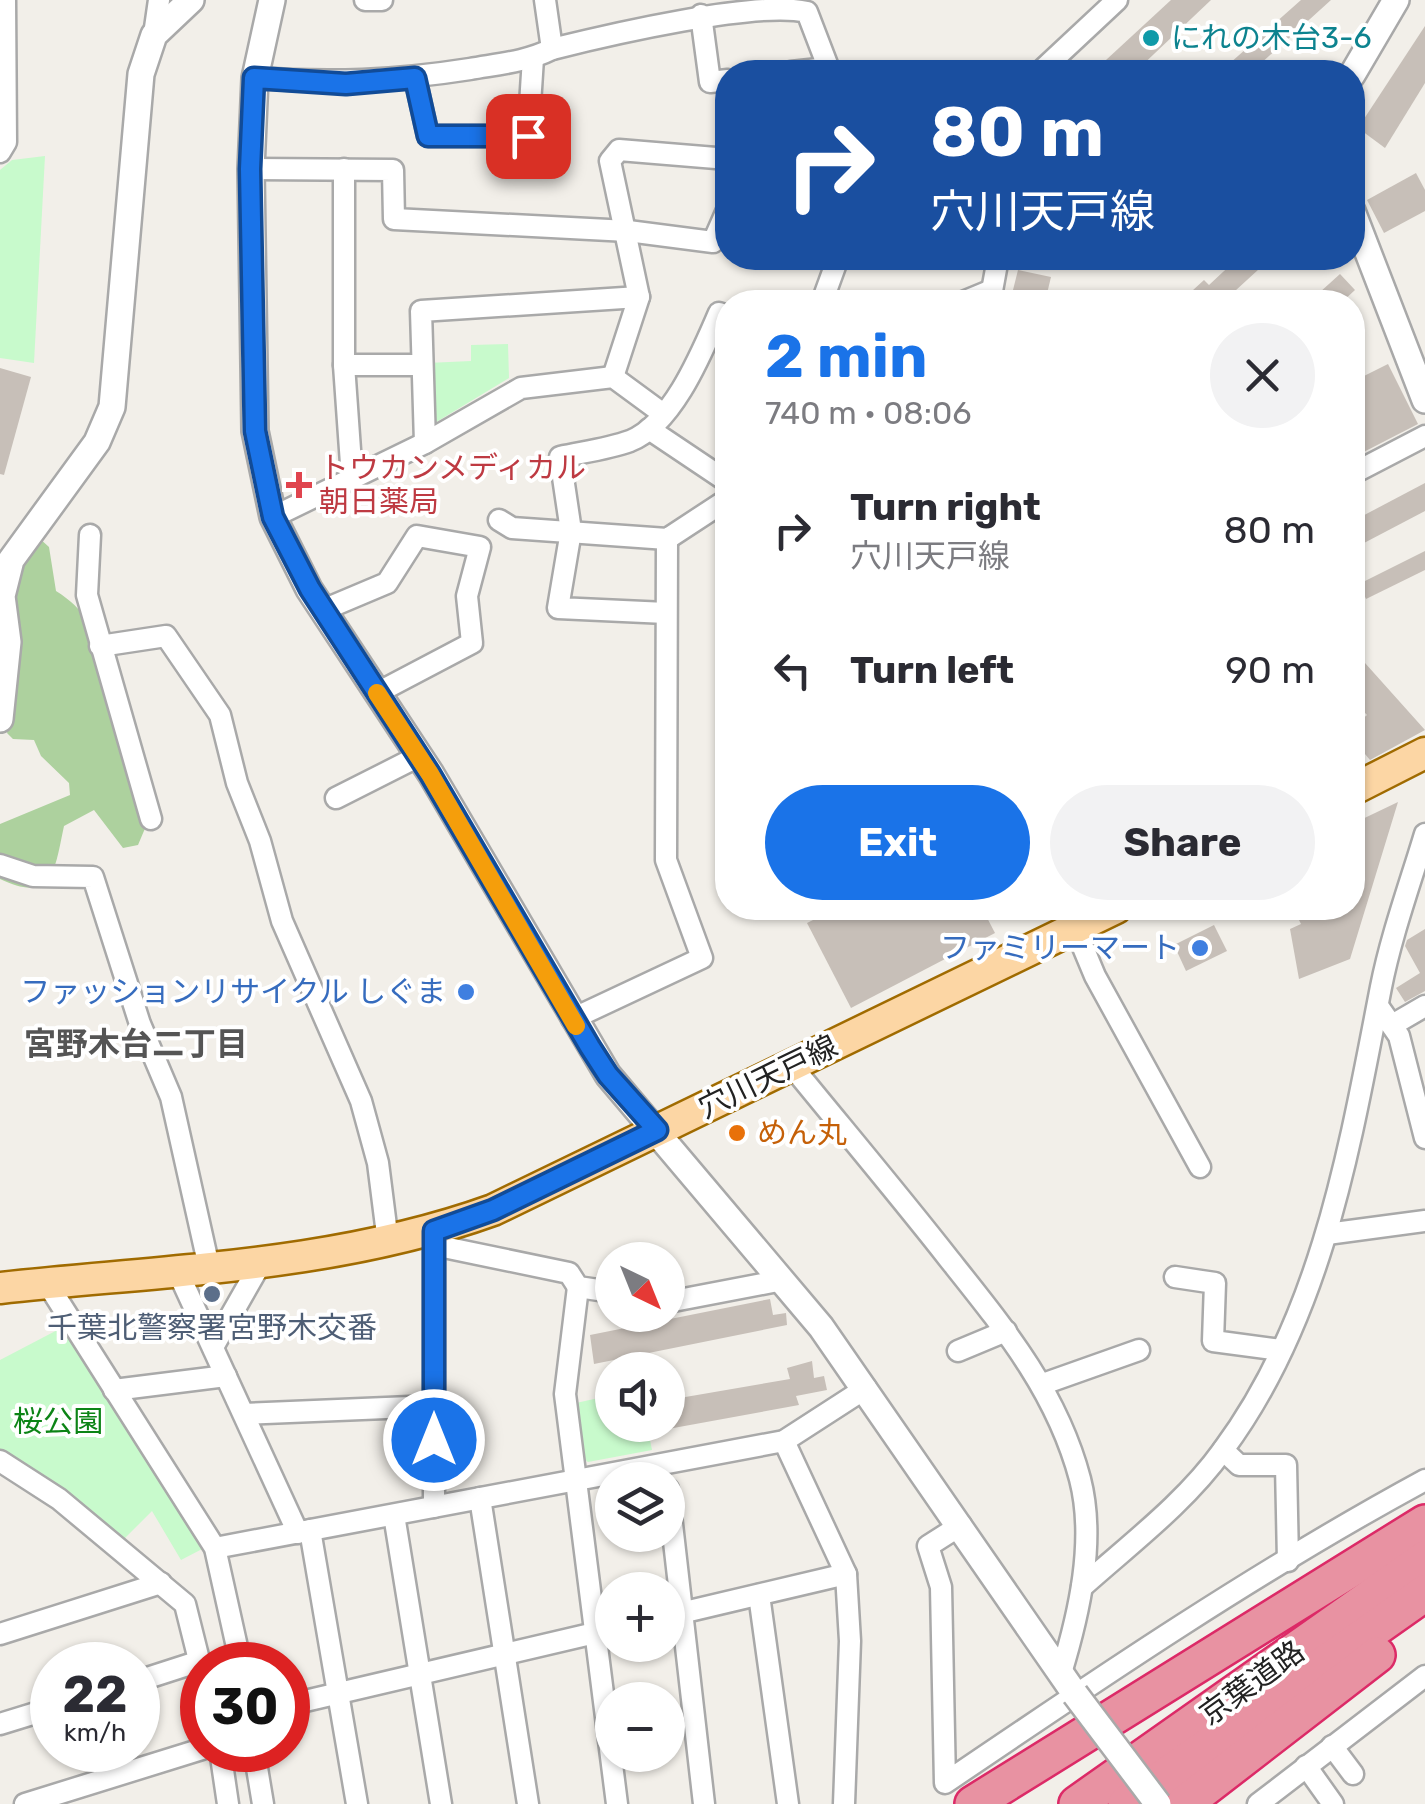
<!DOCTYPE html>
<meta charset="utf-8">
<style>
body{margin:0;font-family:Rubik,"Noto Sans JP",sans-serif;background:#f2f2f3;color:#2b2b33;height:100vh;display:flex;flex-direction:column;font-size:38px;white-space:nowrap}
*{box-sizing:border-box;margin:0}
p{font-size:32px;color:#7c7c81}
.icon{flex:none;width:55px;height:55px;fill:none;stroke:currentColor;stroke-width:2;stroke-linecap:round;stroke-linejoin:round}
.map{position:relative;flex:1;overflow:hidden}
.drawer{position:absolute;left:715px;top:290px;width:650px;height:630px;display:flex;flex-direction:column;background:#fff;border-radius:40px;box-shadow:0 2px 8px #0004}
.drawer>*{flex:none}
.banner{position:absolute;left:715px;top:60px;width:650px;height:210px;border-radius:40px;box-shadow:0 2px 8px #0004;background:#1a4fa0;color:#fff;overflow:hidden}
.needle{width:65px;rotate:137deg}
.controls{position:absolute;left:595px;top:1242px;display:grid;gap:20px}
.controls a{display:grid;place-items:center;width:90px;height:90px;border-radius:50%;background:#fff;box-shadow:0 2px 8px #0004;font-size:50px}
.speed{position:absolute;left:30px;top:1642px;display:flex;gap:20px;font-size:50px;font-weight:700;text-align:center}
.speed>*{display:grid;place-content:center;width:130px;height:130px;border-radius:50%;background:#fff;box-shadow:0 2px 8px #0004;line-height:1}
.speed small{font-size:25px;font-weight:400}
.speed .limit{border:15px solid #d22;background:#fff;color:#111}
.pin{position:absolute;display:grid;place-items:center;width:85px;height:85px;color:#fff;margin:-42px;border-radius:20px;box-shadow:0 5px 15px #0006}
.me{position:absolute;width:110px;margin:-55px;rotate:0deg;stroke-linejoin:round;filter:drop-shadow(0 0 8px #0008)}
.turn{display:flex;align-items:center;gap:35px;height:210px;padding:0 50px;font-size:45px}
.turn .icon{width:130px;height:130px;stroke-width:2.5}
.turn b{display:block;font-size:70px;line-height:85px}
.round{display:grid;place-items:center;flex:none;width:105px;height:105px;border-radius:52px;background:#f2f2f3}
.head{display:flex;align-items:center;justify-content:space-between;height:170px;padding:0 50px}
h1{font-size:60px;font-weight:700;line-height:75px;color:#1a73e8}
.action{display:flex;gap:20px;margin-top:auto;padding:20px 50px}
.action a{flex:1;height:115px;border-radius:60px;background:#1a73e8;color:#fff;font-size:40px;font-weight:700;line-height:115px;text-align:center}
.action a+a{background:#f2f2f3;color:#2b2b33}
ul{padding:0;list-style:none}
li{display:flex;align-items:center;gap:30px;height:140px;padding:0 50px}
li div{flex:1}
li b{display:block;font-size:38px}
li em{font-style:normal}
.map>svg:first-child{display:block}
</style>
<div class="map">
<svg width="1425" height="1804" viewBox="0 0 1425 1804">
<rect width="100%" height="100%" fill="#f2efe9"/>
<path fill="#add19e" d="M 39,538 L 49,547 L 56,591 C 117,629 82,668 114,714 L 149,819 L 138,845 L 123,848 L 94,810 L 64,826 C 55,867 54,905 0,879 L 0,824 L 70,795 L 69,783 L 41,756 L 34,740 L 13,739 L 7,733 L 16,698 L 14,598 L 18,571 Z"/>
<g fill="#c8facc">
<polygon points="45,156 34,363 0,358 0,170 12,160"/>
<polygon points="508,344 509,378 433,424 427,363 471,361 471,345"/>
<polygon points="65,1326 206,1547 181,1560 152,1511 122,1541 75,1498 0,1455 0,1360"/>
<polygon points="612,1395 612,1425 647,1425 652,1450 588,1462 583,1458 576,1403"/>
</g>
<g fill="#c7bfb8">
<polygon points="1171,0 1211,0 1135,72 1093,72"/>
<polygon points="1301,0 1331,0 1258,66 1264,72 1220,72"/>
<polygon points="1425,26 1425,83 1385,148 1358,128"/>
<polygon points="1416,173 1425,190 1425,211 1384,233 1367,200"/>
<polygon points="1238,258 1271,258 1223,302 1180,302 1204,280 1209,285"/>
<polygon points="1018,270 1051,277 1045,302 1010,302"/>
<polygon points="1340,274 1355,290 1342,302 1309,302"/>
<polygon points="1388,364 1418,424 1352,458 1352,382"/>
<polygon points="0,368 31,377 4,475 0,474"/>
<polygon points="1425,483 1425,511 1364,543 1353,521"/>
<polygon points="1425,551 1425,570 1366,599 1359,584"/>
<polygon points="1365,663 1425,730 1370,760 1360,748 1352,755 1352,728 1367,715 1352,699 1352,674"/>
<polygon points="1398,802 1350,959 1299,979 1290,929 1301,924 1293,908 1352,908 1352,824"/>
<polygon points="837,908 982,908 995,933 851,1008 807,923"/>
<polygon points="1214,925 1227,951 1186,971 1174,945"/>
<polygon points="1425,929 1425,991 1405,1002 1396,988 1420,973 1405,946 1407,940"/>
<polygon points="770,1299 773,1315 786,1313 787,1325 594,1364 590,1335"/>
<polygon points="812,1361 814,1378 824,1376 827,1390 796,1396 799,1405 668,1429 668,1400 790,1379 787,1368"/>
</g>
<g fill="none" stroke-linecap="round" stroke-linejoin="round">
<g stroke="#a9a9a9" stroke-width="25">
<g id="minor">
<polyline points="365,0 382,0"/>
<polyline points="545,0 552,49"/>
<polyline points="701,15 710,82 728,80"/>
<polyline points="154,35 159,0"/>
<polyline points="791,72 828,68"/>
<polyline points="1040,72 1117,0"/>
<path d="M 255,78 C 331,83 394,81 470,69 C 498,64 526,62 552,49 C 608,35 758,0 807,12 L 830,72"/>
<polyline points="415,78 428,136 528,136 533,58"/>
<polyline points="0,152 6,142 5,0"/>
<polyline points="251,169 393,170 394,219 628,231 713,242 728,208"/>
<polyline points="344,169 344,365 352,478"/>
<polyline points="822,302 838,258"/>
<polyline points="963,302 992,290"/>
<polyline points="990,302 998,258"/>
<polyline points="344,365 421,365"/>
<polyline points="613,377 639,297 610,161 619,150 728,159"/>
<polyline points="649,429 728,482"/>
<polyline points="425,443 421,311 639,297"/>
<polyline points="1352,474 1425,436"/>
<polyline points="273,517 425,443 521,388 613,377 662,413"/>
<polyline points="499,520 512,528 667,539 728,499"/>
<polyline points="90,535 87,595 151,819"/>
<polyline points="323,610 387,583 417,536 480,547 467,596 472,643 377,693"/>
<path d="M 666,613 L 558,608 L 571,531 L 560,457 C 583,452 608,449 630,441 C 673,424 702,352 719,313 L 728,316"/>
<polyline points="100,646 166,636 220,715 237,783 260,841 282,921 361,1101 378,1163 388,1242"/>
<polyline points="336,798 419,756"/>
<polyline points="0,865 33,876 93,877 140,1024 171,1097 209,1267"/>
<polyline points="1075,928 1095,976 1200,1167"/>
<polyline points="1378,1006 1399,1036 1425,1138"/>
<polyline points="572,1019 702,958 666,860 667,539"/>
<polyline points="1394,1024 1425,1006"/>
<path d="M 791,1065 C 844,1130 898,1194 949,1259 C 1004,1328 1057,1392 1080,1479 C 1096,1541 1079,1614 1061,1673"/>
<polyline points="434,1231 434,1507"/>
<polyline points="1327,1234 1425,1221"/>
<polyline points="434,1245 569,1273 578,1287 612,1292"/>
<polyline points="177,1270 298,1533"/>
<polyline points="1175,1277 1215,1283 1213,1341 1281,1350"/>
<polyline points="47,1283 215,1548 241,1665"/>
<polyline points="578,1287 565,1394 617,1804"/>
<polyline points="668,1302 783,1280"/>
<polyline points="213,1347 262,1261"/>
<polyline points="958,1351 1006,1331"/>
<polyline points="1043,1384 1139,1350"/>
<polyline points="114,1390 226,1376"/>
<polyline points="244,1414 434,1406"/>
<polyline points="784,1441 846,1574 850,1641 844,1804"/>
<polyline points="1223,1450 1239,1465 1286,1465 1288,1561"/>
<polyline points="0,1461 59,1499 185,1604 202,1672"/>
<polyline points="668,1489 704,1804"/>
<polyline points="480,1498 528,1804"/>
<polyline points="394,1515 441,1804"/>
<path d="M 961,1525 L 928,1546 L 941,1587 L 945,1783 C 1101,1677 1259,1570 1425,1480"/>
<polyline points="310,1530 357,1804"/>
<polyline points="215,1548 784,1441 866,1388"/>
<path d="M 1082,1587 C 1130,1544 1185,1503 1223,1450 C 1322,1317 1350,1146 1381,987 C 1391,936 1410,884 1425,834"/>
<polyline points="759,1595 788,1804"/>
<polyline points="668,1616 846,1574"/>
<polyline points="0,1634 161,1583"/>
<polyline points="138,1681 200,1661"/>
<polyline points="288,1705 612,1629"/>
<polyline points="0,1724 52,1708"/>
<polyline points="1332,1746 1353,1774"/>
<polyline points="220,1750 228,1804"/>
<polyline points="254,1750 263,1804"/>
<polyline points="1306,1766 1333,1804"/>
<polyline points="25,1804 202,1749"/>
<polyline points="1258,1804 1425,1676"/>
</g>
</g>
<g stroke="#a9a9a9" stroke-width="30">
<g id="tertiary">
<polyline points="272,0 255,78 251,169 255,431 273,517 309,589 431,774 608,1075 821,1327 1075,1694"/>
<polyline points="1352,75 1396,0"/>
<polyline points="1352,211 1425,400"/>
<polyline points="0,719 8,642 2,596 11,560 97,442 112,407 141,74 154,35 191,0"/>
</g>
</g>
<g stroke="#a06b00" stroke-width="35">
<g id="primary">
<polyline points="1352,790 1425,753"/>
<path d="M 0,1288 C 166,1270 335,1267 493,1210 L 1116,908"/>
</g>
</g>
<g stroke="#dc2a67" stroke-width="40">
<g id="motorway">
<polyline points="973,1804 1425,1523"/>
<polyline points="1077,1804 1425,1559"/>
<polyline points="1126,1804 1425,1593"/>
<polyline points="1184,1804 1377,1655"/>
</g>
</g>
<use href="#minor" stroke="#fff" stroke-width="20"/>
<use href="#tertiary" stroke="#fff" stroke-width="25"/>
<use href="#primary" stroke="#fcd6a4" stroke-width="30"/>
<use href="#motorway" stroke="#e892a2" stroke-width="35"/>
<g stroke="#a9a9a9" stroke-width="30" stroke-linecap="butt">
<polyline id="tertiary-bridge" points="1075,1694 1158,1804"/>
</g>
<use href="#tertiary-bridge" stroke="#fff" stroke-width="25"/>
</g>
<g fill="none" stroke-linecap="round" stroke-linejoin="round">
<g stroke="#114b97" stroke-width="25">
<polyline id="route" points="434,1440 434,1231 493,1210 657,1130 608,1075 590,1047 430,774 310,589 273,517 255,431 250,169 254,78 346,84 415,78 428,136 528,136"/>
</g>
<use href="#route" stroke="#1a73e8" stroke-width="18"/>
<polyline stroke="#f59e0b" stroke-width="18" points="377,693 430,774 576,1026"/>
</g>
<circle fill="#0f9aa8" stroke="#fff" stroke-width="4" cx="1151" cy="38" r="10"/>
<path fill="#e0444e" stroke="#fff" stroke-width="4" d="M294 470h10v10h10v10h-10v10h-10v-10h-10v-10h10z"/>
<g fill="#3f7fe0" stroke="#fff" stroke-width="4">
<circle cx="1200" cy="948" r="10"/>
<circle cx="466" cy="992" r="10"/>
</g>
<circle fill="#e8710a" stroke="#fff" stroke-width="4" cx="737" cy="1133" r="10"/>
<circle fill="#5c6f8a" stroke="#fff" stroke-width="4" cx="212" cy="1294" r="10"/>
<g text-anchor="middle" stroke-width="8" stroke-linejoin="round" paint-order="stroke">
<g font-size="30" fill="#0d838f" stroke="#fff" text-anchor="start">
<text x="1171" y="48">にれの木台3-6</text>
</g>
<g font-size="30" fill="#be3a42" stroke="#fff" text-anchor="start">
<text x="319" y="478">トウカンメディカル<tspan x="319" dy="34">朝日薬局</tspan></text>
</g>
<g font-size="30" fill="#366cbe" stroke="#fff" text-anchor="end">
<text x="1180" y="958">ファミリーマート</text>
<text x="446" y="1002">ファッションリサイクル しぐま</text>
</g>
<g font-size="30" fill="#222" stroke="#fff">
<text transform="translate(768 1077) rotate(-26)" y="10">穴川天戸線</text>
<text transform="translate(1252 1683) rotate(-36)" y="10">京葉道路</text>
</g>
<g font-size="30" fill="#c56008" stroke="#fff" text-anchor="start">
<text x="757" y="1143">めん丸</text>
</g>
<g font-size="30" fill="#4e5e75" stroke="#fff">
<text x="212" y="1338">千葉北警察署宮野木交番</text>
</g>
<g font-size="30" fill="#0c8416" stroke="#fff">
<text x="58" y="1432">桜公園</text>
</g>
<g font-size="32" font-weight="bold" fill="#555" stroke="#fff">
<text x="136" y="1055">宮野木台二丁目</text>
</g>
</g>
</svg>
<div class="controls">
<a><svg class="needle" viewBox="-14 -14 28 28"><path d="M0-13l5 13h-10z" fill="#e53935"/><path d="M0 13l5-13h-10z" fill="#7c7c81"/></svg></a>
<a><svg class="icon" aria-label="sound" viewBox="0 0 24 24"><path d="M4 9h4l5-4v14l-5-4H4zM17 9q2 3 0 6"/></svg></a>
<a><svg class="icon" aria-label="layers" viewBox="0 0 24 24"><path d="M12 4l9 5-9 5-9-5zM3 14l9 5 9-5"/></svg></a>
<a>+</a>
<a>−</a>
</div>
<div class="speed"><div>22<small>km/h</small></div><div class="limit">30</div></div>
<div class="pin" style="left:528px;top:136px;background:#d93025"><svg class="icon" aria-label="arrive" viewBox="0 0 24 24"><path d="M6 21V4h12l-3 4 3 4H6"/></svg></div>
<svg class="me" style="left:434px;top:1440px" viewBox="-20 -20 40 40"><circle r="17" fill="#1a73e8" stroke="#fff" stroke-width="3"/><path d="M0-11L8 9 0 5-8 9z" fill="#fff"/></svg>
<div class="banner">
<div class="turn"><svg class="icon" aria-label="right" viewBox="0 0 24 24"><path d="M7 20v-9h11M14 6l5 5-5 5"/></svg><div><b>80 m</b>穴川天戸線</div></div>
</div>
<section class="drawer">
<div class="head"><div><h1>2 min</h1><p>740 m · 08:06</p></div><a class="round"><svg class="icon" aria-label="close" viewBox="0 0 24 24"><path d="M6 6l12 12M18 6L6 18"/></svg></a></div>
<ul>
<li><svg class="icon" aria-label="right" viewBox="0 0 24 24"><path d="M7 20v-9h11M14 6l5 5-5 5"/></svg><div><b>Turn right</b><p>穴川天戸線</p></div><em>80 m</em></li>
<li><svg class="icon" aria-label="left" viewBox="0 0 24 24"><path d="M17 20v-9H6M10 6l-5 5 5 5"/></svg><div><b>Turn left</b></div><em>90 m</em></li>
</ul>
<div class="action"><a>Exit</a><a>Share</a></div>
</section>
</div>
